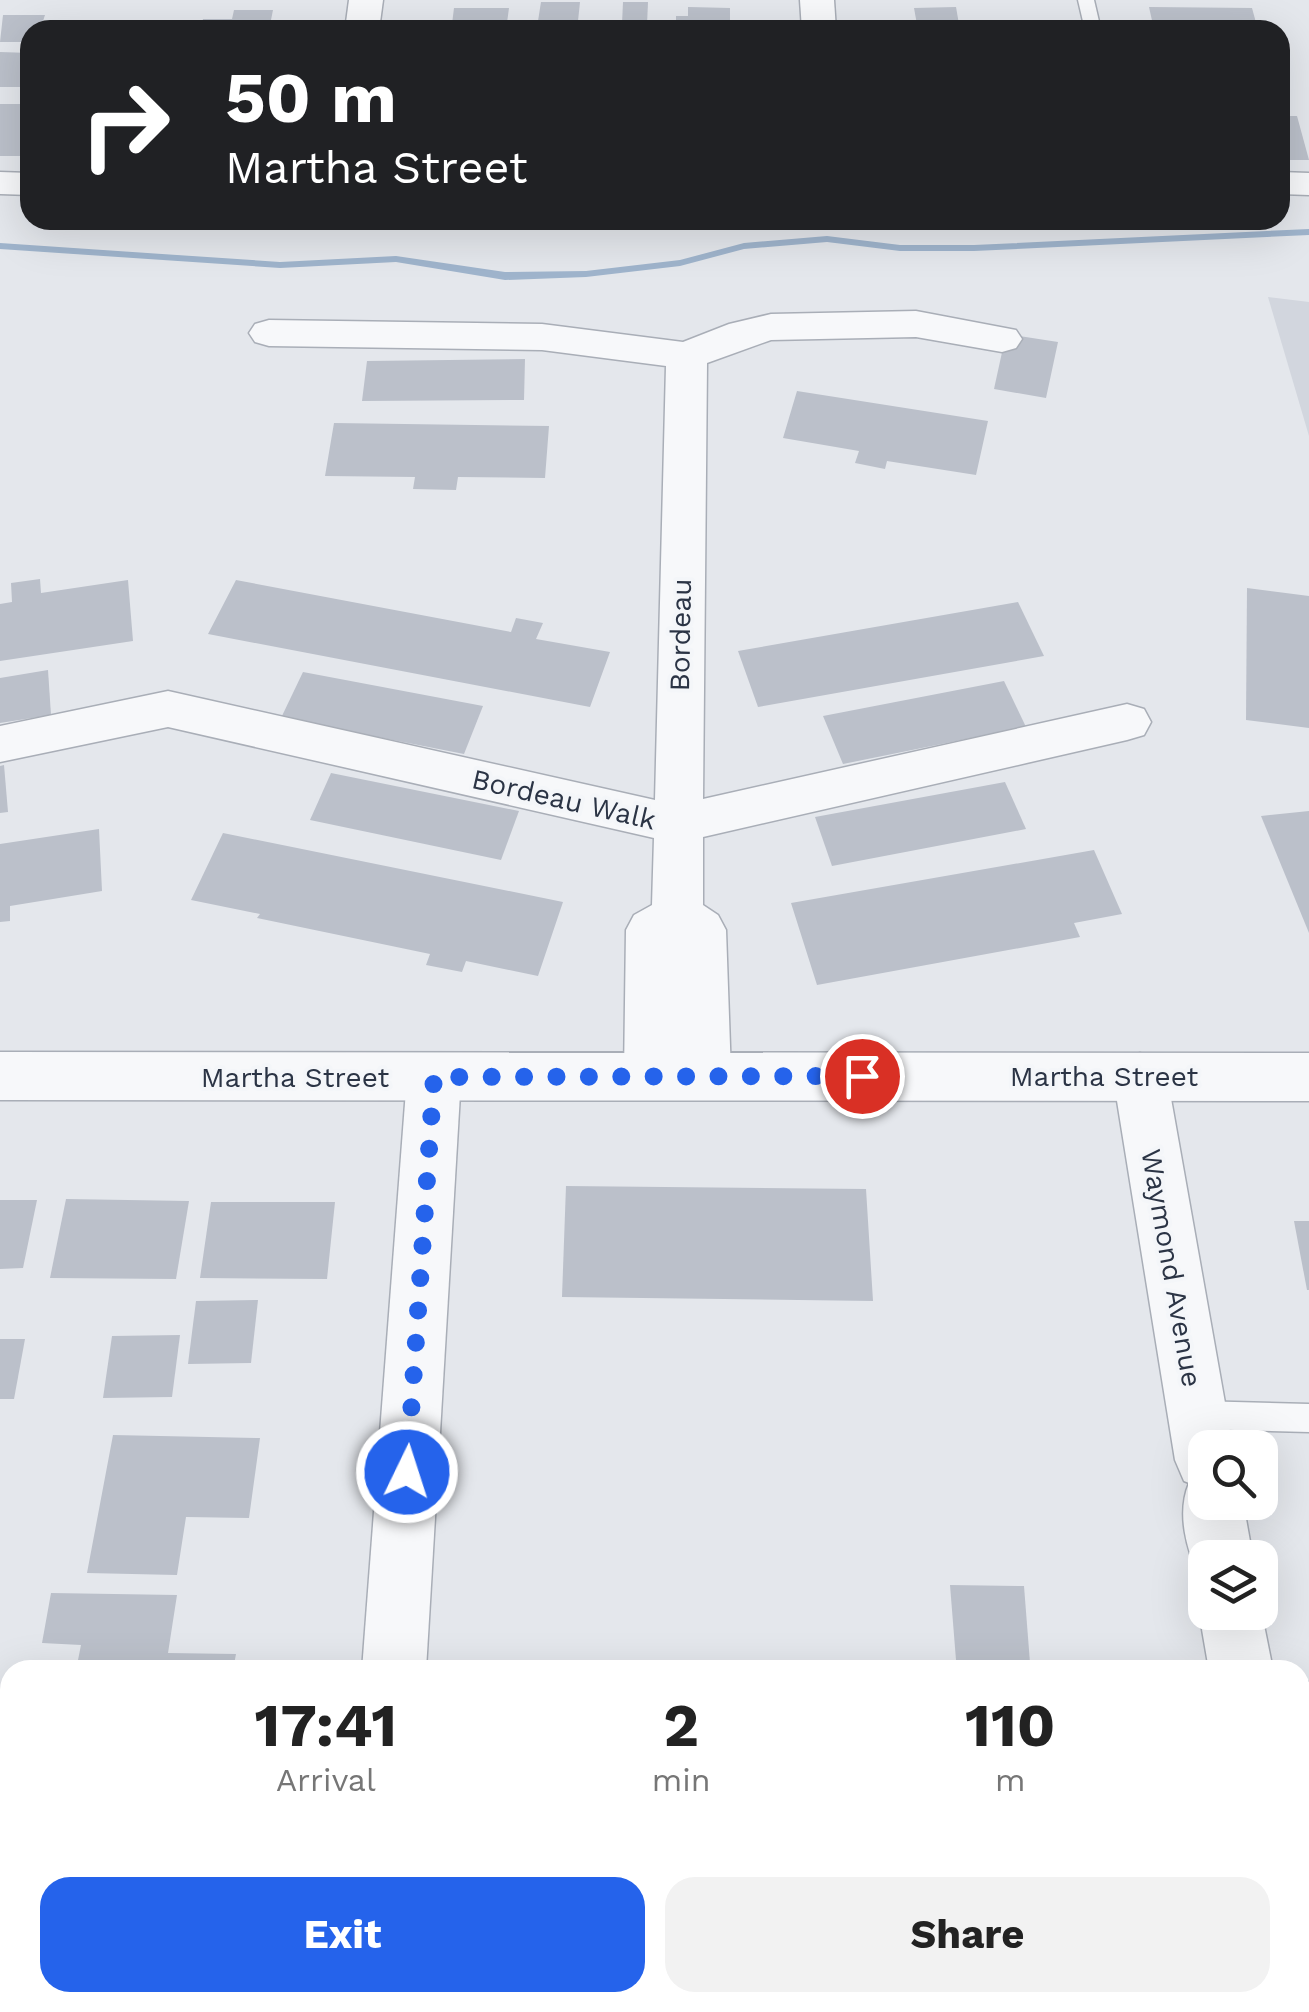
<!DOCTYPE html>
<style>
body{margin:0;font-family:"Work Sans",sans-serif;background:#f2f2f2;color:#222;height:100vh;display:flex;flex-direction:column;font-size:38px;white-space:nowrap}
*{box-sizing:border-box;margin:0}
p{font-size:32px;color:#767676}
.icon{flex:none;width:55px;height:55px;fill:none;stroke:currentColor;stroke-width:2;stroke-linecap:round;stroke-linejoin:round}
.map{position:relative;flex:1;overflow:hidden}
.details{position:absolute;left:0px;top:1660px;width:1310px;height:352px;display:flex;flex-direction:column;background:#fff;border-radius:30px 30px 0 0;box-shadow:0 10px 40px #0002}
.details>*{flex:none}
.top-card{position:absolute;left:20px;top:20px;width:1270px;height:210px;border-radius:30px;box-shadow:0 10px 40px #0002;background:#202124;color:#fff;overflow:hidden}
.fabs{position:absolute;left:1188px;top:1430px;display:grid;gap:20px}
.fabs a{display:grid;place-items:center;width:90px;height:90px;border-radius:20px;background:#fff;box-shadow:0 10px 40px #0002;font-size:50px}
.pin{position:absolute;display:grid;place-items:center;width:85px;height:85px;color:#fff;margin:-42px;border:5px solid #fff;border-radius:50%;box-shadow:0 2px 10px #0007}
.me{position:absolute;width:110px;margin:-55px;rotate:4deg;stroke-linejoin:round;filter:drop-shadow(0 0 8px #0008)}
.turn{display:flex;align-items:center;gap:35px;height:210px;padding:0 40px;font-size:45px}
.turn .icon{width:130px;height:130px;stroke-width:2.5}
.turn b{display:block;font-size:70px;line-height:85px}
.eta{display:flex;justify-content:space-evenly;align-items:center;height:170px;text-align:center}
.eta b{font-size:60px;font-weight:700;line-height:70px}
.cta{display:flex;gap:20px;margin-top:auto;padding:20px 40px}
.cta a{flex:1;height:115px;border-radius:30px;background:#2563eb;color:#fff;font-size:40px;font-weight:700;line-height:115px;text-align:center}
.cta a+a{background:#f2f2f2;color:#222}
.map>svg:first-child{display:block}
</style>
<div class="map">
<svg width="1309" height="2012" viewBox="0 0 1309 2012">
<rect width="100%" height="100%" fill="#e4e7ec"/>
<polygon fill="#d2d6de" points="1268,297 1309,302 1309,436"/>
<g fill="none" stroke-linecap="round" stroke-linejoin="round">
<polygon fill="#9fb4cc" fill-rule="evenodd" points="1309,229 1309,235 974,251 900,251 827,242 744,249 680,266 586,277 505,280 396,262 280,268 0,249 0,243 280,262 396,256 505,272 586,271 680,260 744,243 827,236 900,245 974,245"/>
</g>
<g fill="#bbc0ca">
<polygon points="541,2 580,2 578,21 538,21"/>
<polygon points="623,2 648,2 647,25 622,24"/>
<polygon points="688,7 730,8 730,30 676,30 676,16 688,16"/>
<polygon points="956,7 960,30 918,30 914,8"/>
<polygon points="1149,7 1252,8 1258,30 1153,25"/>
<polygon points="454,8 509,8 506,30 460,30 461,24 452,24"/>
<polygon points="234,10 273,10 269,30 200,30 203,19 232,19"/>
<polygon points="3,15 45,15 40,30 30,30 30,42 0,42"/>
<polygon points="0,52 30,53 28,87 0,87"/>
<rect x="0" y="104" width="30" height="52"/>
<polygon points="1280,116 1297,116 1309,160 1280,160"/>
<polygon points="1006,334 1058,342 1046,398 994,389"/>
<polygon points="525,359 524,400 362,401 367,361"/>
<polygon points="797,391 988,421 976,475 887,461 885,469 855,463 859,451 783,438"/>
<polygon points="334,423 549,426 545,478 458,477 456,490 413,489 415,477 325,476"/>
<polygon points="40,579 41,593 128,580 133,641 0,661 0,604 12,602 11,583"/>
<polygon points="236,580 511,632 516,618 543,623 536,639 610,652 590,707 208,634"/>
<polygon points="1247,588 1309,596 1309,728 1246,720"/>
<polygon points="1018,602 1044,656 758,707 738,651"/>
<polygon points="48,670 51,715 0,723 0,678"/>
<polygon points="303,672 483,706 464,754 281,718"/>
<polygon points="1004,681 1026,727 843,764 823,716"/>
<polygon points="4,765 8,812 0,813 0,766"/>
<polygon points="331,773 519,811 501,860 310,820"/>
<polygon points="1005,782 1026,829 832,866 815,817"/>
<polygon points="1309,811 1309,933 1261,816"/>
<polygon points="99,829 102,891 10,906 10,921 0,922 0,844"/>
<polygon points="223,833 563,902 538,976 466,961 462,972 426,965 430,954 257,918 260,914 191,900"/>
<polygon points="1094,850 1122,914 1074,923 1080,937 817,985 791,903"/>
<polygon points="566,1186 866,1189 873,1301 562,1297"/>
<polygon points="66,1199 189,1201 176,1279 50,1278"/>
<polygon points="0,1200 37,1200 23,1268 0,1269"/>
<polygon points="211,1202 335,1202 327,1279 200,1278"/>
<polygon points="1294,1221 1309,1221 1309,1290 1307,1290"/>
<polygon points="258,1300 251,1363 188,1364 196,1301"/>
<polygon points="180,1335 172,1397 103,1398 112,1336"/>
<polygon points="0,1339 25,1339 14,1399 0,1399"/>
<polygon points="113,1435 260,1438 249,1518 186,1517 177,1575 87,1573"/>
<polygon points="950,1585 1024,1586 1030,1663 956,1660"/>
<polygon points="51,1593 177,1595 168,1653 236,1654 233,1670 76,1670 81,1645 42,1643"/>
<rect x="0" y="1760" width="10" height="87"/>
<polygon points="0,1958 10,1958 10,2002 23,2002 21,2012 0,2012"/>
<polygon points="91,2002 191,2002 190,2012 89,2012"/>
<polygon points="943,2002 1102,2002 1103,2012 944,2012"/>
</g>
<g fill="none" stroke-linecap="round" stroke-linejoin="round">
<g stroke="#a9aeb7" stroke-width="3">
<g id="service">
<polygon points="1078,0 1094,0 1101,30 1085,30"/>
<polygon points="1197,1401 1309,1404 1309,1432 1197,1429 1187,1425 1183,1415 1187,1405"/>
<rect x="1300" y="1682" width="9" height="32"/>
</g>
</g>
<g stroke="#a9aeb7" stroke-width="3">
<g id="minor">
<polygon points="349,0 383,0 379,30 345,30"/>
<polygon points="800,0 834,0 836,30 802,30"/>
<polygon points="0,172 30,173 30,195 0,194"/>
<polygon points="1280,172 1309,173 1309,195 1280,194"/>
<polygon points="916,311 1016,330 1022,339 1016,348 1002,352 916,337 771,340 707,363 703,799 1127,704 1144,709 1151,722 1144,735 1127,740 703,837 703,905 718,915 726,930 731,1075 723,1091 704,1098 685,1091 678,1076 670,1091 651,1098 632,1091 624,1075 626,930 634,915 652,905 654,838 168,727 0,762 0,726 168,691 655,800 666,366 542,350 269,346 255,342 249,333 255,324 269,320 542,324 683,342 729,324 771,314"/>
<path d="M 1140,1053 L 1159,1060 L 1167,1076 L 1233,1448 L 1205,1448 L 1205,1502 L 1243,1502 L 1253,1558 L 1205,1558 L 1205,1582 L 1200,1580 C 1187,1550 1176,1514 1189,1483 L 1184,1481 L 1175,1460 L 1113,1076 L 1121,1060 Z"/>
<polygon points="434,1054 453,1061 461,1077 426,1670 362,1670 407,1077 415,1061"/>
<polygon points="1205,1598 1205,1612 1260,1612 1260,1605 1273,1670 1209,1670 1199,1612"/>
<polygon points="1300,1968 1309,1972 1309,2012 1264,2012 1262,2002 1300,2002"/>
<polygon points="336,2002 406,2002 405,2012 335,2012"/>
</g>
</g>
<g stroke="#a9aeb7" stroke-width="3">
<polygon id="tertiary" points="0,1052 1309,1053 1309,1101 0,1100"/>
</g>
<use href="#service" fill="#f7f8fa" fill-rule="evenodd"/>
<use href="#minor" fill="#f7f8fa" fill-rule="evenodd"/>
<use href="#tertiary" fill="#f7f8fa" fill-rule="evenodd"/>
</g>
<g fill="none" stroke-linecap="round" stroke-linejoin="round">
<polyline stroke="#2563eb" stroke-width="18" stroke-dasharray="0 32.4" points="407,1472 434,1077 862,1076"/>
</g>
<g text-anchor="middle" stroke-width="8" stroke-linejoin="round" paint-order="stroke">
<g font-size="28" fill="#2b3445" stroke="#f4f6f9">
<text transform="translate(680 635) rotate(-89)" y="10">Bordeau</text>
<text transform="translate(564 799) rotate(13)" y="10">Bordeau Walk</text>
<text x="1104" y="1086">Martha Street</text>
<text x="295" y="1087">Martha Street</text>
<text transform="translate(1172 1268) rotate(80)" y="10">Waymond Avenue</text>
</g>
</g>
</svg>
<div class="fabs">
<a><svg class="icon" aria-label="search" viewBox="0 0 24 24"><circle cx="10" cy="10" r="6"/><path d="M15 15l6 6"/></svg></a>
<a><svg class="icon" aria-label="layers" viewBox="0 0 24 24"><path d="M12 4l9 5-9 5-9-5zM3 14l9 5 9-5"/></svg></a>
</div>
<div class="pin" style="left:862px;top:1076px;background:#d93025"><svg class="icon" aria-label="arrive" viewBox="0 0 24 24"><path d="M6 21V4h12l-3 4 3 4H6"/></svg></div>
<svg class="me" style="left:407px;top:1472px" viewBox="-20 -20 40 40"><circle r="17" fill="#2563eb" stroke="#fff" stroke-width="3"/><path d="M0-11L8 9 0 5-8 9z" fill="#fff"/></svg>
<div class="top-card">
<div class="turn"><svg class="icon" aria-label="right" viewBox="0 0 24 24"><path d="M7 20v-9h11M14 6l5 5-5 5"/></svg><div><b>50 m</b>Martha Street</div></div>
</div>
<section class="details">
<div class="eta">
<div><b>17:41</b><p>Arrival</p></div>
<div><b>2</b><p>min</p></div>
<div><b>110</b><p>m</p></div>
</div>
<div class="cta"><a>Exit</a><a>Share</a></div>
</section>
</div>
